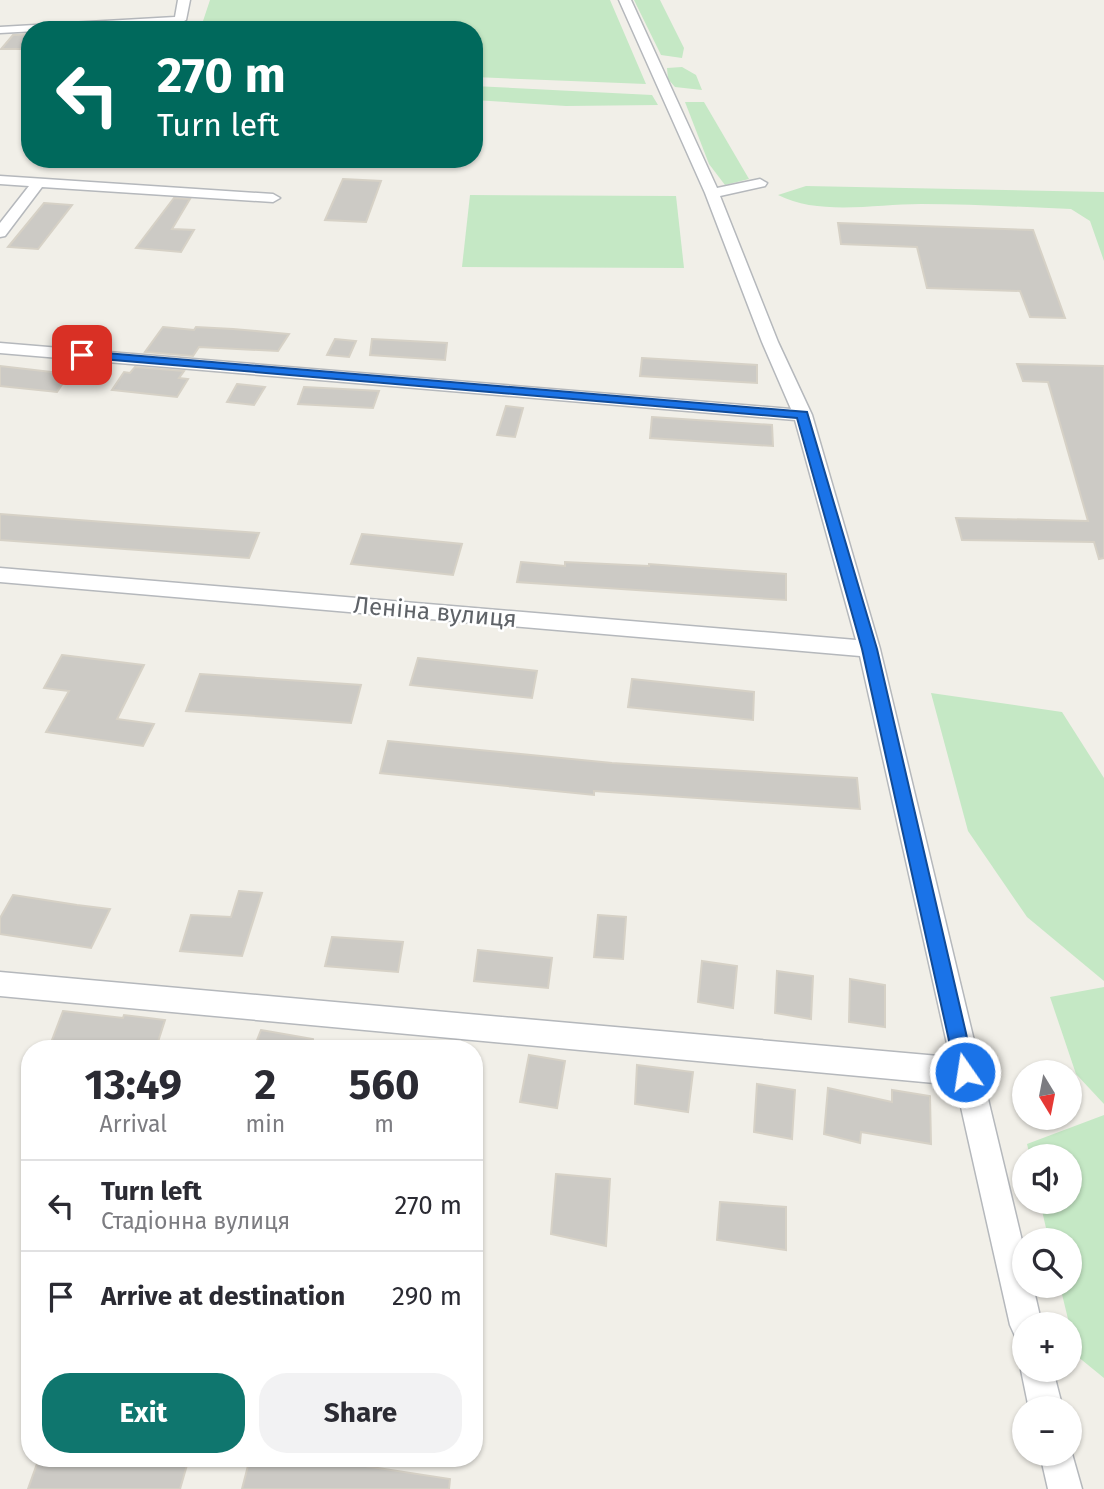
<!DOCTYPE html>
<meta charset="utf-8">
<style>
body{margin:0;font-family:"Fira Sans",sans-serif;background:#f2f2f3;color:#2b2b33;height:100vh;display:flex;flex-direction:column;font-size:26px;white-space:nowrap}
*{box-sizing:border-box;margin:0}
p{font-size:23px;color:#7c7c81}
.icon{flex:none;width:38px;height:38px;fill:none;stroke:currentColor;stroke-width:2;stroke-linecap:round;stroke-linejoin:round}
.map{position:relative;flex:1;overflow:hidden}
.sheet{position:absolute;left:21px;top:1040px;width:462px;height:427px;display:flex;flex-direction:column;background:#fff;border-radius:28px;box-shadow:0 2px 5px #0004}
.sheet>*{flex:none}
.top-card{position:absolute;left:21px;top:21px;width:462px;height:147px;border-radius:28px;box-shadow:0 2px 5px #0004;background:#00695c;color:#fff;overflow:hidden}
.needle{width:46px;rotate:170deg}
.controls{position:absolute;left:1012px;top:1060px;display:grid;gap:14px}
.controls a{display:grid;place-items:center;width:70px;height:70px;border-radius:50%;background:#fff;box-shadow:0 2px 5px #0004;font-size:35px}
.pin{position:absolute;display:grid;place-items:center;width:60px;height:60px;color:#fff;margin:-30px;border-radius:14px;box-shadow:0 4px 10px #0006}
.me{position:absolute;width:77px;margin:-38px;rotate:347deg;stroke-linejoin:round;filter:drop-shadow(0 0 5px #0008)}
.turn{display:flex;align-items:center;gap:24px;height:147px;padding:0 21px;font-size:32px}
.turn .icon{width:91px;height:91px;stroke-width:2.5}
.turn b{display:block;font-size:49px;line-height:60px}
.eta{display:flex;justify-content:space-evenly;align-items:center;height:119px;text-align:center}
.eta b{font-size:42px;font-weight:700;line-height:49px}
.primary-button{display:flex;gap:14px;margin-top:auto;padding:14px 21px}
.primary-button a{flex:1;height:80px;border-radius:28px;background:#0f766e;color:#fff;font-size:28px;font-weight:700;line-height:80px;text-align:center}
.primary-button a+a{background:#f2f2f3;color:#2b2b33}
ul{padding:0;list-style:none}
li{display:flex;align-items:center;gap:21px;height:91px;padding:0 21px;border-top:2px solid #e1e1e2}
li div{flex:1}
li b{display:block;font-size:26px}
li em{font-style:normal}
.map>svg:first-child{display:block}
</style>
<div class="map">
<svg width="1104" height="1489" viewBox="0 0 1104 1489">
<rect width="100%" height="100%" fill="#f1efe8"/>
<g fill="#c5e8c5">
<polygon points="210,0 610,0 646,84 474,77 474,30 200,30"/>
<polygon points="634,0 660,0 684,48 682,58 661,55"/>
<polygon points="682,67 696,75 702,90 675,87 668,79 667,68"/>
<polygon points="474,86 652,95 658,105 566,106 474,100"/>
<polygon points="685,102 704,102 749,179 725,185 709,164"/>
<path d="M 806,186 L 1104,192 L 1104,261 L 1090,221 L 1071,209 C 1021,207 971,204 921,204 C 876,204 819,216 778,195 Z"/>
<polygon points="470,195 676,196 684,268 462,267"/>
<polygon points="931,693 1062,712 1104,778 1104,981 1027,917 968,831"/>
<polygon points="1104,987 1104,1104 1076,1074 1050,997"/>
<polygon points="1104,1115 1104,1378 1077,1356 1060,1286 1069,1286 1069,1241 1049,1241 1040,1202 1069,1202 1069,1157 1030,1157 1027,1144"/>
</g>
<g fill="#cccac5" stroke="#d6d1c6" stroke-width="2">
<polygon points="30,34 30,49 1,49 13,35"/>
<polygon points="343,179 381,181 366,222 325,220"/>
<polygon points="174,198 190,199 172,229 194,230 181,252 136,248"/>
<polygon points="44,203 72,205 38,249 8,247"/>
<polygon points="838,223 1033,230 1065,318 1030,317 1020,291 927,288 917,247 841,244"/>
<polygon points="163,327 194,330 196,327 233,329 289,334 278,351 199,347 193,356 145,352"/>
<polygon points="335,339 356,341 349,357 327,355"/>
<polygon points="372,339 447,343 445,360 370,355"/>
<polygon points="642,358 757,365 757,383 640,376"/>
<polygon points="1017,364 1104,366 1104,558 1099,559 1094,542 962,540 956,518 1088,521 1048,382 1023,381"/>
<polygon points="0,366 69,374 57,392 0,386"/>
<polygon points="135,367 184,371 179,378 188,379 177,397 112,390 124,372 130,373"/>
<polygon points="237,384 265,387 254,405 227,402"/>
<polygon points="304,387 362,390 379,391 373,408 298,404"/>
<polygon points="506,406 523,408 515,437 497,435"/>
<polygon points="652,417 772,425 773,446 650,438"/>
<polygon points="0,514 131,524 259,533 249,558 0,540"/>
<polygon points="362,534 462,544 453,575 351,564"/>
<polygon points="521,562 565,566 565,562 649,566 649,564 786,574 786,600 517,582"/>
<polygon points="62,655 144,665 117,719 154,724 143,746 46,732 69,691 44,688"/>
<polygon points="418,658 537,671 532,698 410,685"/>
<polygon points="200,674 361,685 351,723 186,711"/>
<polygon points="632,679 754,692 753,720 628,707"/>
<polygon points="388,741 612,763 857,778 860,809 594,791 594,795 380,773"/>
<polygon points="239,891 262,893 242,956 180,951 191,915 231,917"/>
<polygon points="13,895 77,905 110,909 91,948 0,934 0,918"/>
<polygon points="598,915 626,917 623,959 594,957"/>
<polygon points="332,937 403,942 398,972 325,966"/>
<polygon points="478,950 552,958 548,988 474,981"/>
<polygon points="702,961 737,966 733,1008 698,1002"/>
<polygon points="777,971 813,976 811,1019 775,1013"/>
<polygon points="850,979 885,985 885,1027 849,1022"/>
<polygon points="63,1011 123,1018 124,1015 165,1020 156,1048 49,1048"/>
<polygon points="261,1030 313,1039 313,1048 254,1048"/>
<polygon points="529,1055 565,1061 557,1108 520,1102"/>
<polygon points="637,1065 693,1072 688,1112 635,1104"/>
<polygon points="757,1084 795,1090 792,1139 754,1132"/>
<polygon points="828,1088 892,1102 892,1090 930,1096 931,1144 861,1132 860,1143 824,1134"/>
<polygon points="556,1174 610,1179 606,1246 551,1234"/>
<polygon points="720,1202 786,1207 786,1250 717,1240"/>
<polygon points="39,1458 189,1458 180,1489 28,1489"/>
<polygon points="250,1458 313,1458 450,1479 449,1489 242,1489"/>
</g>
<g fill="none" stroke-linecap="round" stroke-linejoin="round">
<g stroke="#b5b8bc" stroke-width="3">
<g id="minor">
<polygon points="178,0 190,0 186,20 180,23 0,33 0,27 175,17"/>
<polygon points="619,0 631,0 717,188 760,179 767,183 765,186 720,196 778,342 812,415 880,649 1024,1249 1024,1286 1033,1286 1042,1325 1024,1325 1024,1340 1015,1336 1010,1325 956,1085 0,996 0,972 950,1057 860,656 0,582 0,568 856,640 795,420 0,353 0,343 791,409 762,342 705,193"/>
<polygon points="0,176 273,194 280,198 273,202 42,187 5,236 0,237 0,223 29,186 0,184"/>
<polygon points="1024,1363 1024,1370 1053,1370 1063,1409 1029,1409 1021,1370"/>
<polygon points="1069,1443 1082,1489 1048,1489 1040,1454 1069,1454"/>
</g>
</g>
<use href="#minor" fill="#fff" fill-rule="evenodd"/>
</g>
<polygon fill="#1a73e8" stroke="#114b97" stroke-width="2" points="82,351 807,412 877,649 975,1072 972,1078 965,1081 958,1078 956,1072 862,649 797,418 78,357 78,352"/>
<g text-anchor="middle" stroke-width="5" stroke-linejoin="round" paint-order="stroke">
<g font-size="24" fill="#5f6368" stroke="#fff">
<text transform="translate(435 612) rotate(5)" y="8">Леніна вулиця</text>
</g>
</g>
</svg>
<div class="controls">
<a><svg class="needle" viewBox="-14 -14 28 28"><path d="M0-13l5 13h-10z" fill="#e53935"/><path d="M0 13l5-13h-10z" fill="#7c7c81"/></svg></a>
<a><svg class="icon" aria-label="sound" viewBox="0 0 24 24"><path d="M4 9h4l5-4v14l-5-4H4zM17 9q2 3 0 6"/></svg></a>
<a><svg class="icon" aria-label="search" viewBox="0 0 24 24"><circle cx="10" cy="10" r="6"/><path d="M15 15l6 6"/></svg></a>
<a>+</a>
<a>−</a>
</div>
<div class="pin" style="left:82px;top:355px;background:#d93025"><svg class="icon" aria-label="arrive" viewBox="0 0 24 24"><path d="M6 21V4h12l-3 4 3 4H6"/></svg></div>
<svg class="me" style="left:965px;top:1072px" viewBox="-20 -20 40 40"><circle r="17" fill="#1a73e8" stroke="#fff" stroke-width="3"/><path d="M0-11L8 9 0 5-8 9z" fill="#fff"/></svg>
<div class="top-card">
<div class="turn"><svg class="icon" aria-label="left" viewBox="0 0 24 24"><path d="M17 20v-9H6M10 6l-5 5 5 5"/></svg><div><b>270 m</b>Turn left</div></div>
</div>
<section class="sheet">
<div class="eta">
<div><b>13:49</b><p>Arrival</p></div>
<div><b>2</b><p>min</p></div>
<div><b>560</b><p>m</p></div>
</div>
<ul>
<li><svg class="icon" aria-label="left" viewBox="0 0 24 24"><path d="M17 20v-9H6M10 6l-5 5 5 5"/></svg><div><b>Turn left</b><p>Стадіонна вулиця</p></div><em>270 m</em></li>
<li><svg class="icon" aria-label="arrive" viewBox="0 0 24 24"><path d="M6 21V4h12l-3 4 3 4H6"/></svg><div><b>Arrive at destination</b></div><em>290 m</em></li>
</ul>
<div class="primary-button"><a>Exit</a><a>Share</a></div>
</section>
</div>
